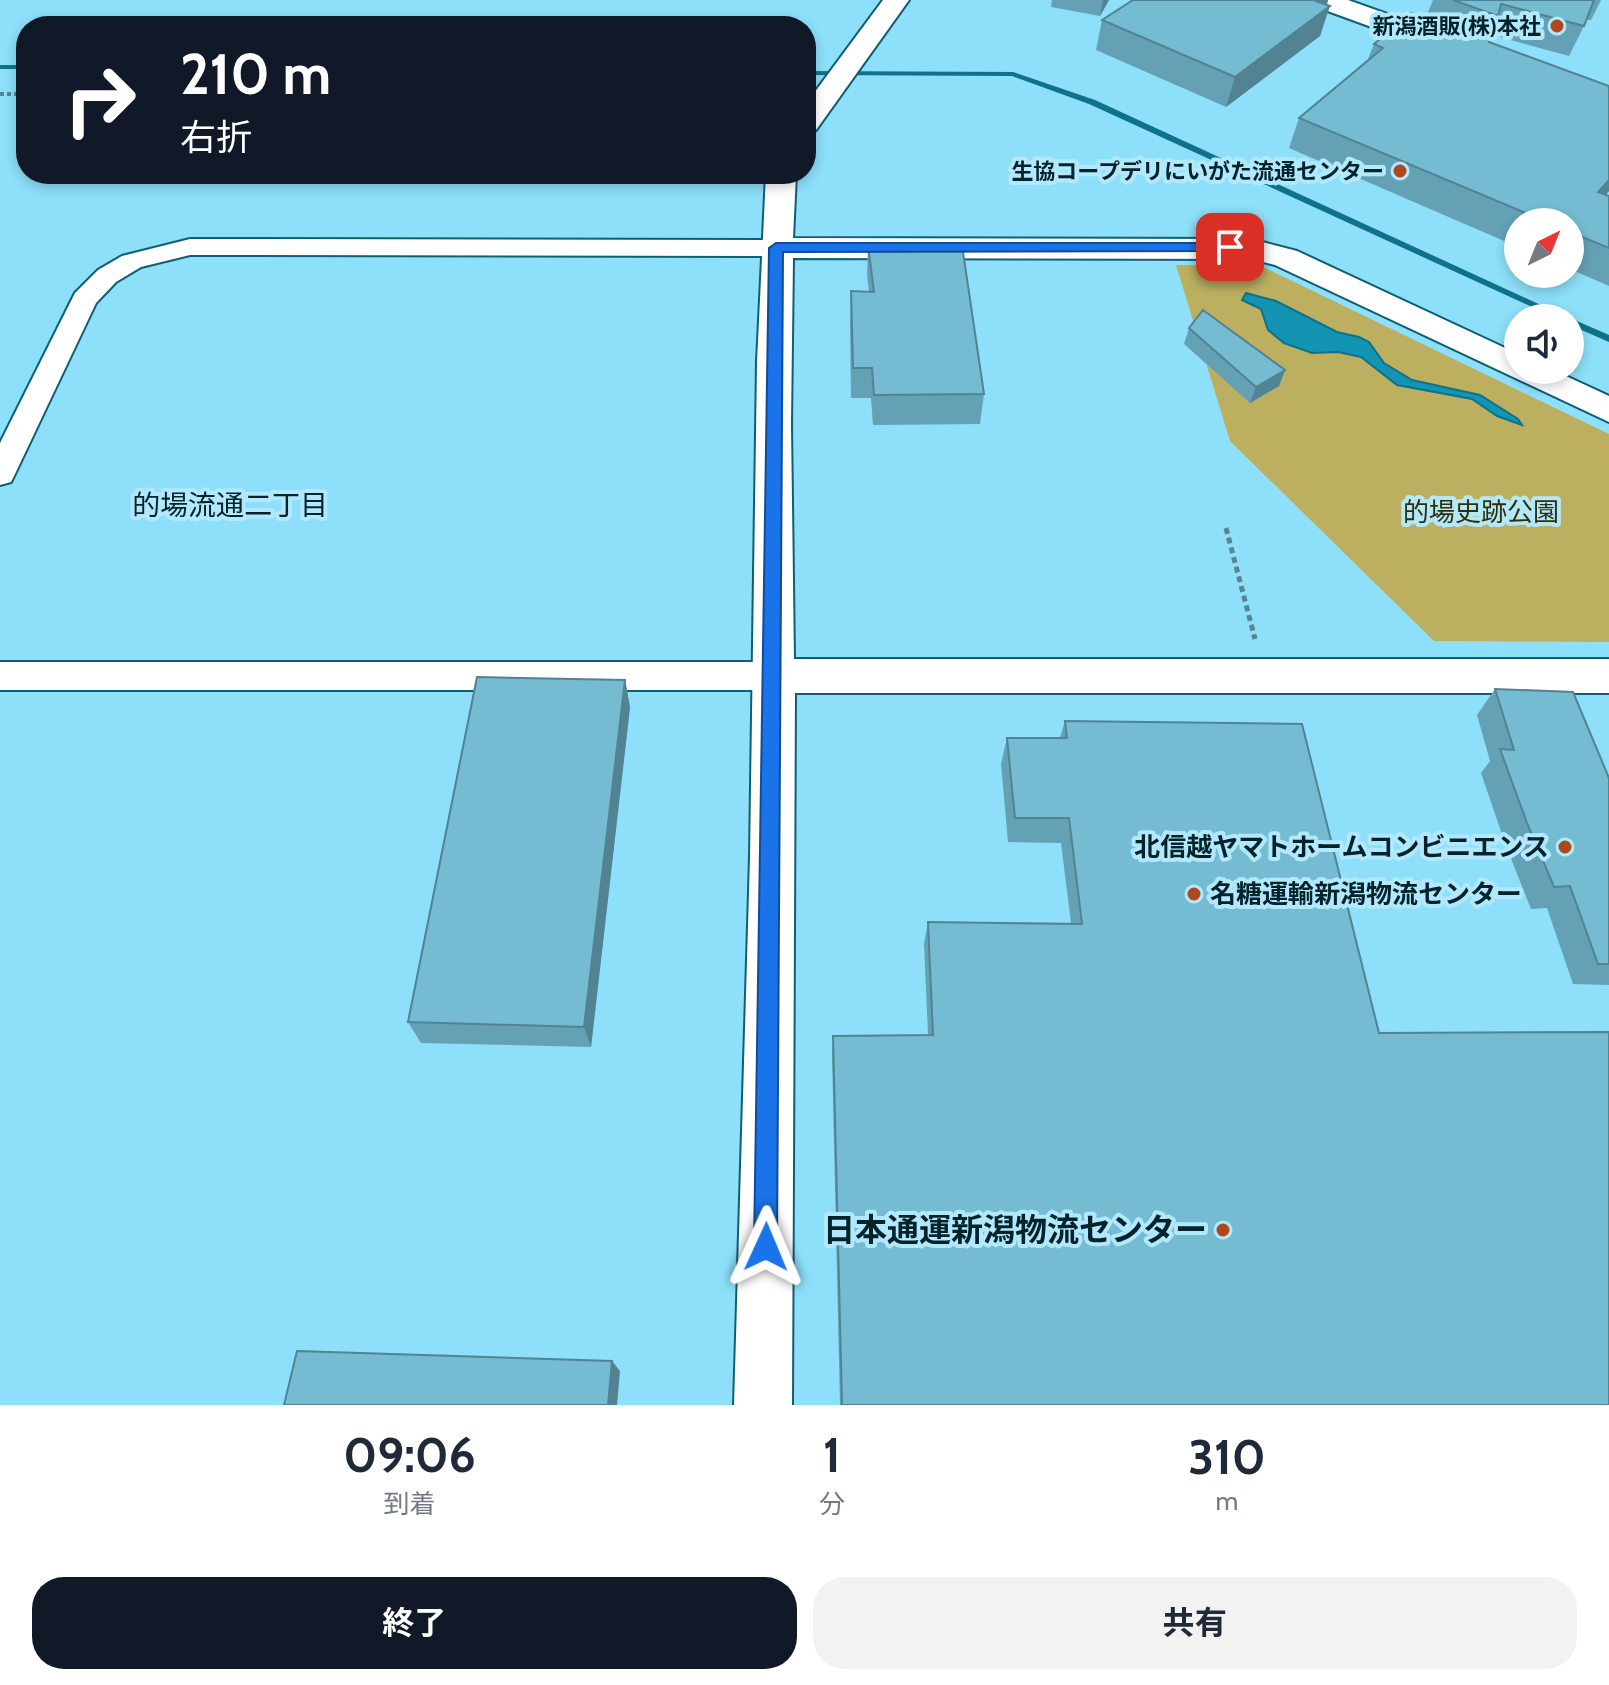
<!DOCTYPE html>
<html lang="ja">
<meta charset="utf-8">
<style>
body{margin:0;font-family:Cabin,"Noto Sans JP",sans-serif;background:#f2f2f3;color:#1f2937;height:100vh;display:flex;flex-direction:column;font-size:30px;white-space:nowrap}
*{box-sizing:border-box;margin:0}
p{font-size:26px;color:#747a83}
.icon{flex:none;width:44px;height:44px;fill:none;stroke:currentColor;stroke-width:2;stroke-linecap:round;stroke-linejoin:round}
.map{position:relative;height:1405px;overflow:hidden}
.sheet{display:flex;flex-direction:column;background:#fff;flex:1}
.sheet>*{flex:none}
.guide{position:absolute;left:16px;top:16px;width:800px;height:168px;border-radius:32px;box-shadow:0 4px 12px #0003;background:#111827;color:#fff;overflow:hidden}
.needle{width:52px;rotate:43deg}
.fabs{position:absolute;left:1504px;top:208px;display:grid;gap:16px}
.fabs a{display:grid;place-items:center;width:80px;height:80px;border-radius:50%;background:#fff;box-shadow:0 4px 12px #0003;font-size:40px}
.pin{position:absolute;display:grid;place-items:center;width:68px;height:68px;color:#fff;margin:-34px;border-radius:16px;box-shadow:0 4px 12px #0006}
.me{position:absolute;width:88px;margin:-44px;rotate:1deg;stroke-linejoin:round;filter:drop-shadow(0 0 6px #0008)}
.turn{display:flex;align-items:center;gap:28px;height:168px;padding:0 32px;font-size:36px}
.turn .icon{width:104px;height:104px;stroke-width:2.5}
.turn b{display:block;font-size:56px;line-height:68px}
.eta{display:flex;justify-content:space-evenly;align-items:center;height:136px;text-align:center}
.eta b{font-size:48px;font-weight:700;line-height:56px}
.button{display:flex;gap:16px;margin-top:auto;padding:16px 32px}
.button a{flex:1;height:92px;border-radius:32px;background:#111827;color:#fff;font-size:32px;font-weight:700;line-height:92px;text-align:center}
.button a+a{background:#f2f2f3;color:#1f2937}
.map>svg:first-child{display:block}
</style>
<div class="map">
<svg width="1609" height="1405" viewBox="0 0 1609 1405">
<rect width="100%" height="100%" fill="#b1e8fb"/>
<path fill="#8ddffa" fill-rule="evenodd" d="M 0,0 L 1609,0 L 1609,1405 L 0,1405 ZM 26,26 L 806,26 L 806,174 L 26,174 ZM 1518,222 L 1570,222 L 1570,274 L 1518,274 ZM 1518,318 L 1570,318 L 1570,370 L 1518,370 Z"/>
<polygon fill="#bcb060" points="1176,265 1261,266 1609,434 1609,642 1434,641 1230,441"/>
<polygon fill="#1494b3" stroke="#0f728a" stroke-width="2" points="1246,293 1276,301 1337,332 1359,337 1369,342 1384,363 1412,380 1480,395 1518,419 1522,425 1497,416 1472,399 1397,385 1361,357 1338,352 1312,353 1284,343 1268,330 1261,309 1242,300"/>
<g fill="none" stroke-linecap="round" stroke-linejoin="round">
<g fill="#0f728a" fill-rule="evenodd">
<rect x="0" y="65" width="26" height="4"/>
<polygon points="806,71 1013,72 1095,100 1569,318 1556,318 1089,104 1012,76 806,75"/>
<polygon points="1570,318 1609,335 1609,342 1570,325"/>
</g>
<g stroke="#0f5f74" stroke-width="4">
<g id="minor">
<polygon points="190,239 776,240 785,242 789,248 785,254 776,256 190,255 141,267 116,282 96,303 15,474 11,482 0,485 0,443 75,293 98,270 122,256"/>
<polygon points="0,662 774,662 786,666 791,676 786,686 774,690 0,690"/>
</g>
</g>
<g stroke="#0f5f74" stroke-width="4">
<g id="tertiary">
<polygon points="883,0 909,0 816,130 806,133 806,104"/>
<polygon points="1310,0 1348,0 1460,40 1464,46 1460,52 1440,52 1314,6"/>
<polygon points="766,174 796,174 793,238 1251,239 1297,251 1518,354 1518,370 1553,370 1609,396 1609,422 1275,265 1251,259 793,258 791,424 794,659 1609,659 1609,693 795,693 792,1405 734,1405 750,857 757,362"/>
</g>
</g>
<g stroke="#598491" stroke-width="4" stroke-dasharray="4 3" stroke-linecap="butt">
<polyline points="0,94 26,94"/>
<polyline points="113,179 116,174"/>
</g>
<polyline stroke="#598491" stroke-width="5" stroke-dasharray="6 4" stroke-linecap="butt" points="1226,528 1255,639"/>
<use href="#minor" fill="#fff" fill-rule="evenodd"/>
<use href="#tertiary" fill="#fff" fill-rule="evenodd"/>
</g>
<g fill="#65a1b5">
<polygon points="1052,0 1109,0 1100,16 1051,7"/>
<polygon points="1133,0 1328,0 1320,36 1226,107 1096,50 1102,20"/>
<polygon points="1433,0 1601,0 1591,20 1587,20 1569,56 1489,34 1488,37 1489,42 1609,86 1609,191 1606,195 1609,196 1609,286 1570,269 1570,222 1518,222 1518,247 1289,148 1299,118 1368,59 1374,44 1426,17"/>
<polygon points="868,245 984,394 980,424 873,425 871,398 851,398 850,322 851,291 869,292 867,275"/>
<polygon points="1189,328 1285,370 1279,386 1250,403 1184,344"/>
<polygon points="625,680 630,707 591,1047 421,1043 408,1022"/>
<polygon points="1495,689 1609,778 1609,985 1573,984 1547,908 1531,909 1506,846 1481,773 1490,761 1477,715"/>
<polygon points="1065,721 1379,1033 1609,1405 840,1405 832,1056 833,1036 928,1035 924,944 928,922 1071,923 1061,843 1008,842 1001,764 1007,738 1060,738"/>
</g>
<g fill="#528393">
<polygon points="1103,0 1109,0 1100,16"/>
<polygon points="1317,0 1328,0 1325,10 1330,6 1320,36 1226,107 1235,77"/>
<polygon points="1609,180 1609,191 1581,222 1598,192"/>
<polygon points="1285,370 1279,386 1250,403 1256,387"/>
<polygon points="625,680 630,707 591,1047 584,1027"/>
<polygon points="612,1361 620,1371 617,1405 608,1405"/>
</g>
<g fill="#75bbd2" stroke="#528393" stroke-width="2">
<polygon points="1133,0 1317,0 1316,1 1330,6 1235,77 1102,20"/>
<polygon points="1453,0 1594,0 1584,26 1501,4 1498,16"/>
<polygon points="1411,13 1490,38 1489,42 1609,86 1609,180 1598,192 1609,196 1609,248 1570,232 1570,222 1547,222 1299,118 1383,48 1374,44"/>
<polygon points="868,245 962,245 984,394 874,395 872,368 853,368 851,291 874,292"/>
<polygon points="1203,310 1285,370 1256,387 1189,328"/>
<polygon points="477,677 625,680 584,1027 408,1022"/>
<polygon points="1495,689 1573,692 1609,778 1609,964 1598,964 1570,886 1554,887 1527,823 1500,749 1514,750"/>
<polygon points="1065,721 1302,724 1379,1033 1609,1032 1609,1405 842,1405 833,1036 933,1035 928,922 1082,924 1069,818 1015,818 1007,738 1067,738"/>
<polygon points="297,1351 612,1361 608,1405 284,1405"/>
</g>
<polygon fill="#1a73e8" stroke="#114b97" stroke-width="2" points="776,243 1230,243 1237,247 1230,251 783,252 777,1247 774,1255 766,1258 757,1255 754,1247 769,248"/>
<g fill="#af481f" stroke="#b1e8fb" stroke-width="3">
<circle cx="1557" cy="26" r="8"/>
<circle cx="1400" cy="171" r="8"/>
<circle cx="1565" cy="847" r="8"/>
<circle cx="1194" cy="894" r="8"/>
<circle cx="1223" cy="1230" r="8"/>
</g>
<g text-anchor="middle" stroke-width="8" stroke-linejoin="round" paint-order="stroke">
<g font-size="22" font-weight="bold" fill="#04232b" stroke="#b1e8fb" text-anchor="end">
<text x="1541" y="34">新潟酒販(株)本社</text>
<text x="1384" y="179">生協コープデリにいがた流通センター</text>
</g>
<g font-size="26" fill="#342e07" stroke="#b1e8fb">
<text x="1481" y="521">的場史跡公園</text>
</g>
<g font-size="26" font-weight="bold" fill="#04232b" stroke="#b1e8fb" text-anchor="end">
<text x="1549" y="856">北信越ヤマトホームコンビニエンス</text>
<text x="1210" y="903" text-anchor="start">名糖運輸新潟物流センター</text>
</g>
<g font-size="28" fill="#04232b" stroke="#b1e8fb">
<text x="230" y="515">的場流通二丁目</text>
</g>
<g font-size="32" font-weight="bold" fill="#04232b" stroke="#b1e8fb" text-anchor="end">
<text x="1207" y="1241">日本通運新潟物流センター</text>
</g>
</g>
</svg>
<div class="fabs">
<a><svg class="needle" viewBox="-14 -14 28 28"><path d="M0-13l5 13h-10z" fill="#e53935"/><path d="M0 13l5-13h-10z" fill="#747a83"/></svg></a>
<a><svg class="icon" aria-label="sound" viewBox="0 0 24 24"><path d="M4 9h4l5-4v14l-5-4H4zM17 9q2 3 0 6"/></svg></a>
</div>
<div class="pin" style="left:1230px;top:247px;background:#d93025"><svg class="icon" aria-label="arrive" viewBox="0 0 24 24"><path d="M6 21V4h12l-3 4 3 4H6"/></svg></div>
<svg class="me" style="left:766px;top:1247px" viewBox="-20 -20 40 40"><path d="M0-17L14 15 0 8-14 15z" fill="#1a73e8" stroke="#fff" stroke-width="4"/></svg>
<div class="guide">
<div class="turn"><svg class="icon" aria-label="right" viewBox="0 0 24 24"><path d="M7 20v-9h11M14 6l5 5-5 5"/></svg><div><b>210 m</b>右折</div></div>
</div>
</div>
<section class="sheet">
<div class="eta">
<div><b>09:06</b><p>到着</p></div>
<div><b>1</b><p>分</p></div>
<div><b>310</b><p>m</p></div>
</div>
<div class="button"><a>終了</a><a>共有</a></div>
</section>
